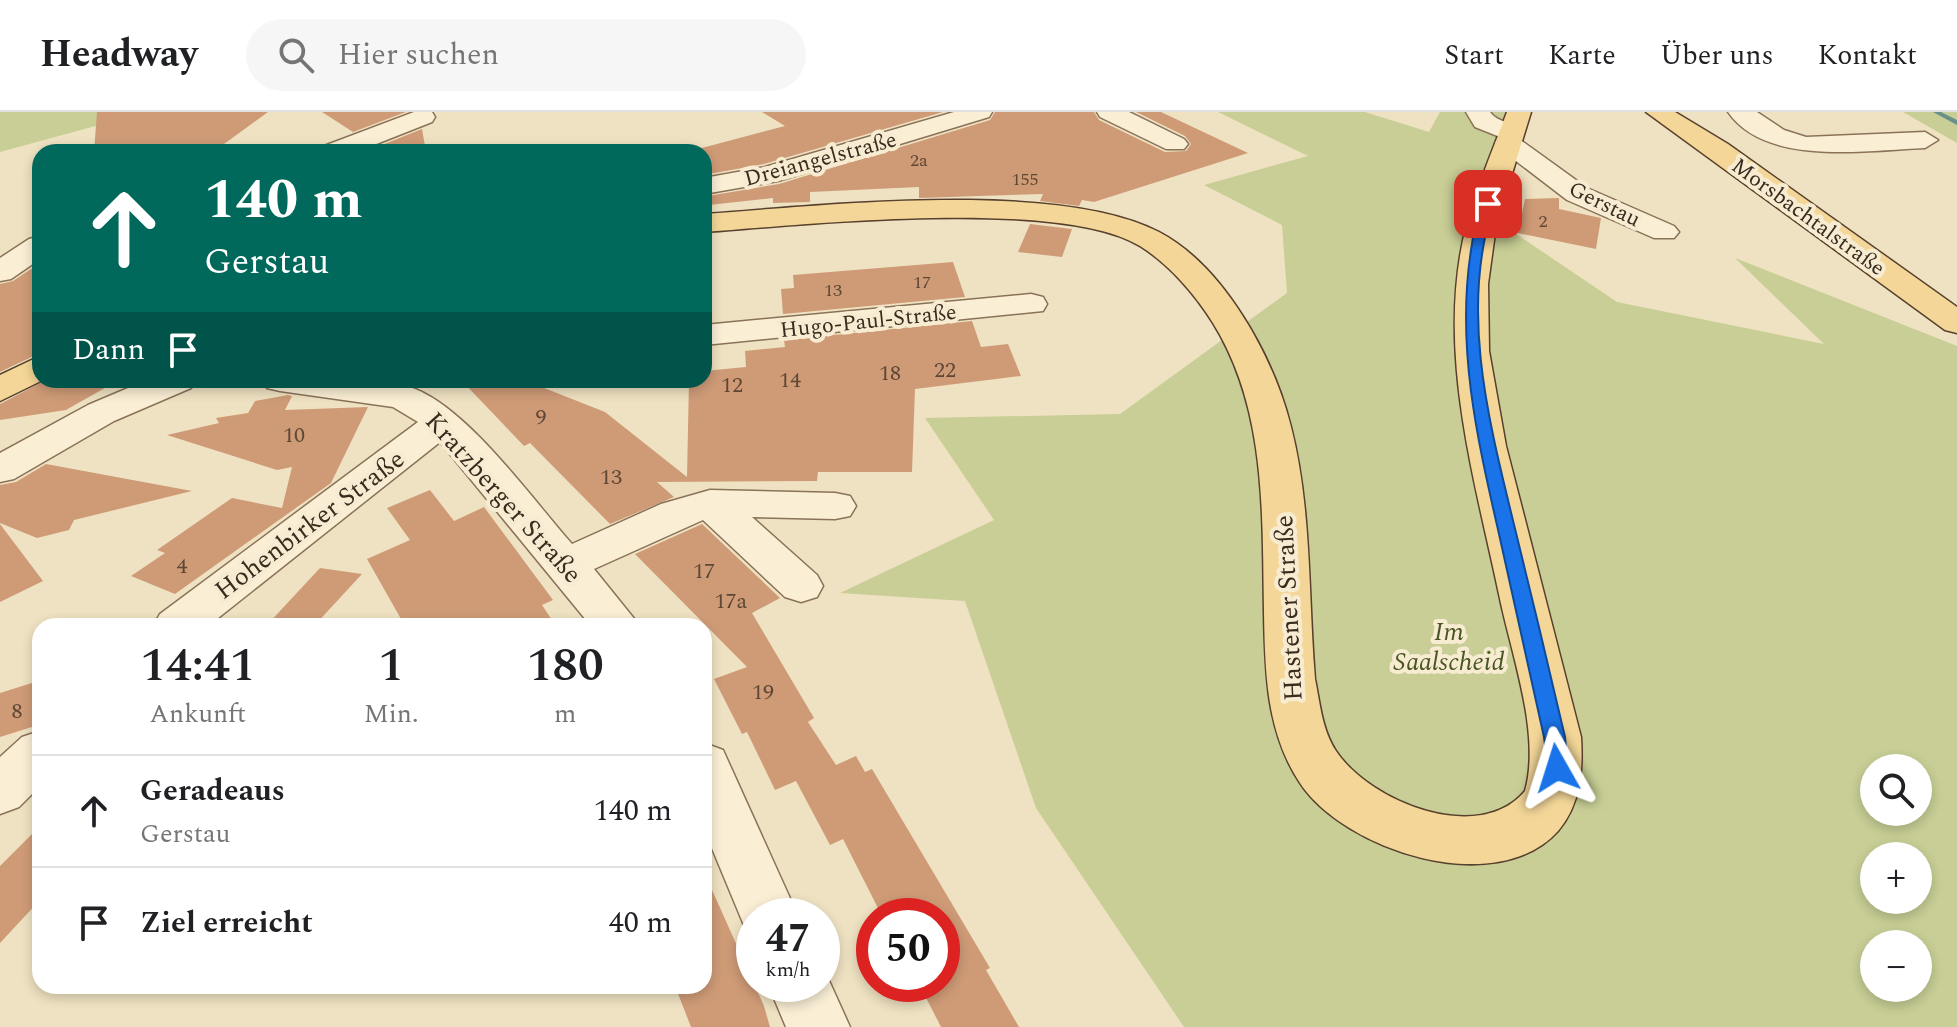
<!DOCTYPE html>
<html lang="de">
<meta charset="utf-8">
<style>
body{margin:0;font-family:Spectral,serif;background:#f6f6f6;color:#202124;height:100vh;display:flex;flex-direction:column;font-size:30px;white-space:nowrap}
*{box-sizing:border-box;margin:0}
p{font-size:26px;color:#757577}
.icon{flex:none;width:44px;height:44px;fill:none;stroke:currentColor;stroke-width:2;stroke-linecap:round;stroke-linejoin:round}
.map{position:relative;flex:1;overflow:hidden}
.sheet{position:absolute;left:32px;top:506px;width:680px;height:376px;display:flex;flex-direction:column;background:#fff;border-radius:24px;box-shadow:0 4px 12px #0003}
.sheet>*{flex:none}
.top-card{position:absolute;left:32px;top:32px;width:680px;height:244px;border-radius:24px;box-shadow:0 4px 12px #0003;background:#00695c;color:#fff;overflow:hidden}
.controls{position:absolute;left:1860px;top:642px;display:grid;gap:16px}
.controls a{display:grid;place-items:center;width:72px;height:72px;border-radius:50%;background:#fff;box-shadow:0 4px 12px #0003;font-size:40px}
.speed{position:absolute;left:736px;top:786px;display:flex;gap:16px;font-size:40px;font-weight:700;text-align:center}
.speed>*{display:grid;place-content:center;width:104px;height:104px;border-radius:50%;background:#fff;box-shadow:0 4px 12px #0003;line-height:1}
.speed small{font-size:20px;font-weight:400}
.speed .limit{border:12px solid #d22;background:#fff;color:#111}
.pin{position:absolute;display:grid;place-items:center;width:68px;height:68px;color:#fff;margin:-34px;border-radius:16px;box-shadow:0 4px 12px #0006}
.me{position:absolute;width:88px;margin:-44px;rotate:354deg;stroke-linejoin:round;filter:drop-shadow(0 0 6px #0008)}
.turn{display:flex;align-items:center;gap:28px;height:168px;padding:0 40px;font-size:36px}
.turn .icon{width:104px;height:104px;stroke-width:2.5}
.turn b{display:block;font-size:56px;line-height:68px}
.then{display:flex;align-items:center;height:76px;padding:0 40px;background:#0003;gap:16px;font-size:30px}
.eta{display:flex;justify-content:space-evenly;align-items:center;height:136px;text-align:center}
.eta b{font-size:48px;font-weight:600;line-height:56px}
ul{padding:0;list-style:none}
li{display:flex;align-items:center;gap:24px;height:112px;padding:0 40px;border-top:2px solid #e0e0e0}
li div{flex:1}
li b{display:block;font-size:30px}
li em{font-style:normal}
header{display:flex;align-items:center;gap:48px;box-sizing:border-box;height:112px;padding:0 40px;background:#fff;border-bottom:2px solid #e0e0e0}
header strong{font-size:38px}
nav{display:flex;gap:44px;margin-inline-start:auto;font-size:28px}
.search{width:560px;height:72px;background:#f6f6f6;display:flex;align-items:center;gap:20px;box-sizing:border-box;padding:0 28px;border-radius:44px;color:#757577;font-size:30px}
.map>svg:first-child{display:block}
</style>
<header>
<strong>Headway</strong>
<div class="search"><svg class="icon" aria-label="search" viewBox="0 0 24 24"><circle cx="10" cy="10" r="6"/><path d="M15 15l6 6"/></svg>Hier suchen</div>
<nav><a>Start</a><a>Karte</a><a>Über uns</a><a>Kontakt</a></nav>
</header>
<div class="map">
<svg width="1957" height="915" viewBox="0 0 1957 915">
<rect width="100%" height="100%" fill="#efe2c2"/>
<g fill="#c8ce95" fill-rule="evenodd">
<polygon points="0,0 147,0 0,40"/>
<path d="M 1218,0 L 1365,0 L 1429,20 L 1440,0 L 1508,0 L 1488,103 L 1617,190 L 1824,232 L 1735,146 L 1957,234 L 1957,915 L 1184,915 L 1036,696 L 965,489 L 840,481 L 994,408 L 925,306 L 1120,302 L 1287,181 L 1282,113 L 1204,73 L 1308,44 ZM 1874,656 L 1918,656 L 1918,700 L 1874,700 ZM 1874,744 L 1918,744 L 1918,788 L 1874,788 ZM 1874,832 L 1918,832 L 1918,876 L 1874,876 Z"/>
<polygon points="1903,0 1957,0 1957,31"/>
</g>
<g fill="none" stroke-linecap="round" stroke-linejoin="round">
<polygon fill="#6b9087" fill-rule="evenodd" points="1933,0 1941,0 1957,8 1957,13"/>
</g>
<g fill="#cf9b77">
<polygon points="97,0 268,0 213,40 94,40"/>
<polygon points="322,0 406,0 353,20"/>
<polygon points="762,0 943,0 764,52 704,63 704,40 698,37 785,14"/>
<polygon points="995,0 1094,0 1099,8 1165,40 1186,39 1191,32 1185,24 1136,0 1161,0 1248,41 1094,90 1082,88 1079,94 1040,89 1043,82 919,86 919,75 810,80 810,90 773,91 773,86 709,93 708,84 779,72 990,8"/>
<polygon points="422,17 426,40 385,40 377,35"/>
<polygon points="1525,87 1559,86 1559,97 1601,106 1596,137 1518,121"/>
<polygon points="1030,112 1072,117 1062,145 1018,140"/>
<polygon points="953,150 965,185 783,202 781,177 794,176 793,163"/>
<polygon points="40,151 40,241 0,260 0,172 13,169"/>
<polygon points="972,209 981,235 1008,232 1021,264 915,277 912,360 818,360 817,369 657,370 674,385 610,412 530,331 524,334 461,268 524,268 605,300 687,365 689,268 704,268 704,259 746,255 745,239 785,235 784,228"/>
<polygon points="46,268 119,268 66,298 0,308 0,292"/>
<polygon points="288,283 292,284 285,298 368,295 331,371 175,482 131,464 165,441 157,438 232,386 282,396 292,355 277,358 167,323 219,311 216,306 248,301 255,289"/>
<polygon points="46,352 192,379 74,408 69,418 37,426 0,411 0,373 16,370"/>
<polygon points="430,378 454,409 484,395 553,488 542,493 556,514 405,514 367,447 410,428 387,396"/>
<polygon points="0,412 43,469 0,490"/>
<polygon points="702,412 780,486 752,501 814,606 808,610 836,653 856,644 865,660 872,657 990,856 986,858 1019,915 941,915 919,872 942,872 942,804 882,804 843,727 830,733 796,669 775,678 747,620 742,622 714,567 747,555 635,442"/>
<polygon points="320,456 362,462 314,514 266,514"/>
<polygon points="35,570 32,615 0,625 0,581"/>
<polygon points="40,714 40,788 0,831 0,754"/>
<polygon points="704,760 764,894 770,915 691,915 675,874 704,874"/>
</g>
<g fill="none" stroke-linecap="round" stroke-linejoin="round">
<g stroke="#8a7258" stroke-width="3">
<g id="minor">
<polygon points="414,0 432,0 435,5 432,10 356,40 320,40 324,34"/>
<polygon points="954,0 992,0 989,5 778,69 704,82 704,66 765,55"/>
<polygon points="1097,0 1129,0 1184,27 1188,32 1184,37 1166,37 1100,5"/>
<path d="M 1466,0 L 1490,0 C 1498,12 1516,9 1524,21 L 1519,27 L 1587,76 L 1674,114 L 1679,120 L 1674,126 L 1654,126 L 1567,88 L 1499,36 L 1495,31 L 1500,25 L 1475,15 Z"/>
<path d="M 1728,0 L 1757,0 L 1784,18 L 1806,25 L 1925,20 L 1938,28 L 1925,36 C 1867,38 1766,55 1728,0 Z"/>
<polygon points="40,124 40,147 11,167 0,169 0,146 29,127"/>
<polygon points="1031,182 1043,185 1047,192 1043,199 704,233 704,213"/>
<polygon points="147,268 196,268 191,276 114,309 14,367 0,370 0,341 88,293"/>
<path d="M 262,268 C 307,268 373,261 415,277 C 470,299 532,387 572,432 L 661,392 L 710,378 L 835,381 L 850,384 L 856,394 L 850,404 L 835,407 L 752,405 L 817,463 L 823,474 L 817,485 L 801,490 L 785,485 L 703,408 L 594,457 L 640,514 L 591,514 L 440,330 L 208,514 L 153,514 L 160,502 L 418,310 L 393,295 L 280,279 L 267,276 Z"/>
<polygon points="40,619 40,674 19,695 0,702 0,645 22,625"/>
<polygon points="704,631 723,638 798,804 754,804 754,826 748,823 704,717"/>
<polygon points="822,853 850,915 786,915 768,872 822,872"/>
</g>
</g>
<g stroke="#57402d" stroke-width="3">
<g id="major">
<path d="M 1507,0 L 1531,0 L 1496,114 L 1488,172 L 1489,239 L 1506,334 L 1581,625 C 1583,658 1581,692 1558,719 C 1496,788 1344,738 1300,671 C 1266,620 1265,559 1264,500 C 1262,401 1267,298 1213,211 C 1195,182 1169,152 1140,134 C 1060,85 802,113 704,120 L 704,102 C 821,94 1056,67 1159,120 C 1224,154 1274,246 1291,315 C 1312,397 1308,484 1315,567 C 1320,591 1322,618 1336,639 C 1370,690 1479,734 1525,679 C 1541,623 1512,544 1500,487 C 1475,367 1435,238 1466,115 C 1476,76 1493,38 1507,0 Z"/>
<polygon points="1646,0 1675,0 1728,32 1957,195 1957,221 1945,218"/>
<polygon points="40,244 40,268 43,268 0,289 0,263"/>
</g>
</g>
<use href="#minor" fill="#faefd5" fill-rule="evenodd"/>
<use href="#major" fill="#f4d798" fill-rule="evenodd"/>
</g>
<path fill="#1a73e8" stroke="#114b97" stroke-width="2" d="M 1488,89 L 1494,92 C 1457,202 1492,321 1518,429 C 1534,494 1550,560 1565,625 L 1568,656 L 1564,662 L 1549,662 L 1544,625 C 1529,557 1514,490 1499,422 C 1477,326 1455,231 1472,132 C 1474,119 1476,95 1488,89 Z"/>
<g text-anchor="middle" stroke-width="8" stroke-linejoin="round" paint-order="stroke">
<g font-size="18" fill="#5e4734">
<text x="919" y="54">2a</text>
<text x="1025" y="73">155</text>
<text x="1543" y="115">2</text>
<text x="922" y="176">17</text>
<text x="833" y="184">13</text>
</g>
<g font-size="22" fill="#392b1d" stroke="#f7ecd2">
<text transform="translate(820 46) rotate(-15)" y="8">Dreiangelstraße</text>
<text transform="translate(1605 91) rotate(26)" y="8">Gerstau</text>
<text transform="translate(1809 104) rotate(36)" y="8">Morsbachtalstraße</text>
<text transform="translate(868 208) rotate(-6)" y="8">Hugo-Paul-Straße</text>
</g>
<g font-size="22" fill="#5e4734">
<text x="945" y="265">22</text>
<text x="890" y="268">18</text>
<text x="790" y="275">14</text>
<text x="732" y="280">12</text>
<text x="541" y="312">9</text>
<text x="294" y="330">10</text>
<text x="611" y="372">13</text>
<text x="182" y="461">4</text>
<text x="704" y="466">17</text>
<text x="731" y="496">17a</text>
<text x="763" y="587">19</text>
<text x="17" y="606">8</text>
</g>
<g font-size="26" fill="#392b1d" stroke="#f7ecd2">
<text transform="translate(504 385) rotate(48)" y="9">Kratzberger Straße</text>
<text transform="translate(309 412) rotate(-37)" y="9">Hohenbirker Straße</text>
<text transform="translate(1288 496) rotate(-93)" y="9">Hastener Straße</text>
</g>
<g font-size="26" font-style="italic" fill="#4a5623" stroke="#f7ecd2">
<text x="1449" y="528">Im<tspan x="1449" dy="30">Saalscheid</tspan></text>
</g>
</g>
</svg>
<div class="controls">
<a><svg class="icon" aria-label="search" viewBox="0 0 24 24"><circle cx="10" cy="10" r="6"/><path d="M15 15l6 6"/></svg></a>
<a>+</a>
<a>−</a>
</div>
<div class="speed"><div>47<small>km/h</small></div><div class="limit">50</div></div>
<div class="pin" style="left:1488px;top:92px;background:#d93025"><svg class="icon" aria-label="arrive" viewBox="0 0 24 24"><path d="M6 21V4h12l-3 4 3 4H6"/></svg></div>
<svg class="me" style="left:1557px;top:656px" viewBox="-20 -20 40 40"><path d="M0-17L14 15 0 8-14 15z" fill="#1a73e8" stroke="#fff" stroke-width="4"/></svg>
<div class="top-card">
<div class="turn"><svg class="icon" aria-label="ahead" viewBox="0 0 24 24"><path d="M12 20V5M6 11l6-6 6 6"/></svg><div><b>140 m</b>Gerstau</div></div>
<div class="then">Dann<svg class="icon" aria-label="arrive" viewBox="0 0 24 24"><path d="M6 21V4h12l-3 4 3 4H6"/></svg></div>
</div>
<section class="sheet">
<div class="eta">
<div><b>14:41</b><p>Ankunft</p></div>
<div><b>1</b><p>Min.</p></div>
<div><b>180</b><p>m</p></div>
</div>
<ul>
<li><svg class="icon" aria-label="ahead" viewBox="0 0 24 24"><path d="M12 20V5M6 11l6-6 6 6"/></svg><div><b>Geradeaus</b><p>Gerstau</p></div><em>140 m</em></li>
<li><svg class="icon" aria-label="arrive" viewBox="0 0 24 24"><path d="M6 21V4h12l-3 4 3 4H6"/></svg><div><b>Ziel erreicht</b></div><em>40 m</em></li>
</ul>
</section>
</div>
